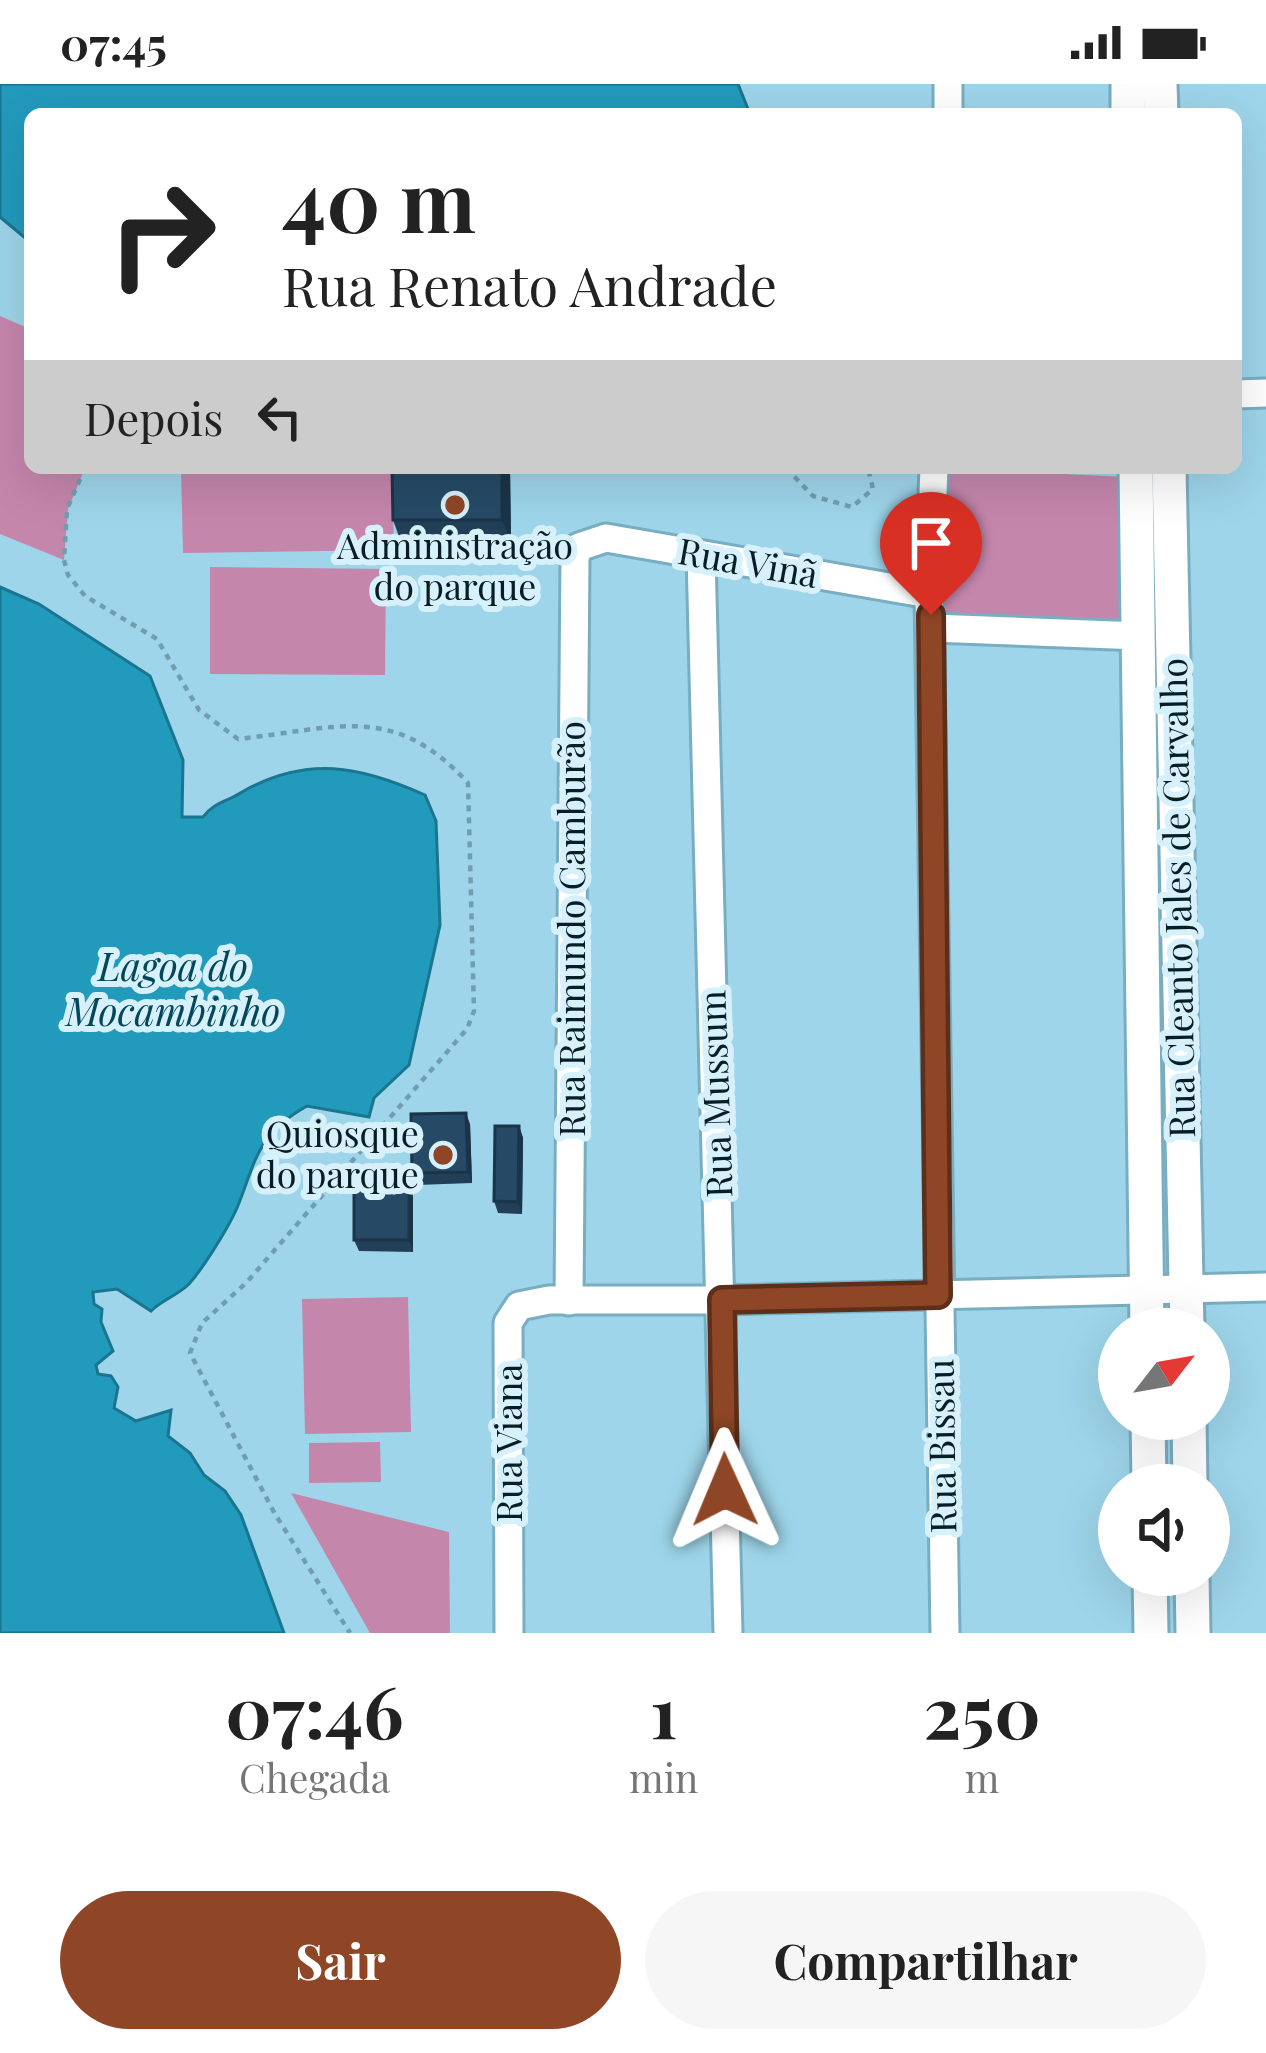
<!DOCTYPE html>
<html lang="pt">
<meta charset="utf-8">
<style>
body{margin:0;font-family:"Playfair Display",serif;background:#f6f6f6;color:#222;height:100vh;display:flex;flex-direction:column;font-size:45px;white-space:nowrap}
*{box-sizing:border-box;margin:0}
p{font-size:39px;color:#767676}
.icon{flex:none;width:66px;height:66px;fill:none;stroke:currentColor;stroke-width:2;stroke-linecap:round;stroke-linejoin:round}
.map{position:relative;height:1549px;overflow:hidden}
.sheet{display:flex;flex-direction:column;background:#fff;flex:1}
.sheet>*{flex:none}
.guide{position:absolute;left:24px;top:24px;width:1218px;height:366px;border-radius:18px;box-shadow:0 12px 48px #0002;background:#fff;color:#222;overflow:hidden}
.needle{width:78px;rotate:59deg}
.controls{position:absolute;left:1098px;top:1224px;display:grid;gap:24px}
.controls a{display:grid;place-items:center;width:132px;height:132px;border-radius:50%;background:#fff;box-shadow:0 12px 48px #0002;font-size:60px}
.pin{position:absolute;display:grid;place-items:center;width:102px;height:102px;color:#fff;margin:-123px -51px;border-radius:50% 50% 50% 0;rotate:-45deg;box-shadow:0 0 12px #0007}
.pin .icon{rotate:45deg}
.me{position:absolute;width:132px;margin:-66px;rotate:359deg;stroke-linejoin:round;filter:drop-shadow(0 0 9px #0008)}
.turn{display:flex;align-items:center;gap:42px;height:252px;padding:0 60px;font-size:54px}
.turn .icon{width:156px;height:156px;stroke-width:2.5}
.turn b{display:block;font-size:84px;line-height:102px}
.then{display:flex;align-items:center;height:114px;padding:0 60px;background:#0003;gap:24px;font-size:45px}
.eta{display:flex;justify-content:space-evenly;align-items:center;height:204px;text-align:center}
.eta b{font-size:72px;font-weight:700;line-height:84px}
.primary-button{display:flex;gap:24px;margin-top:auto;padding:24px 60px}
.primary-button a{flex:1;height:138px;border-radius:72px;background:#8f4626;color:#fff;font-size:48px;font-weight:700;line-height:138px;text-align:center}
.primary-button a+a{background:#f6f6f6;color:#222}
.status{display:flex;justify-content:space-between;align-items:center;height:84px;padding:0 60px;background:#fff;direction:ltr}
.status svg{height:33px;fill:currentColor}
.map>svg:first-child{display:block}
</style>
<div class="status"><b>07:45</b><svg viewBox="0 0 49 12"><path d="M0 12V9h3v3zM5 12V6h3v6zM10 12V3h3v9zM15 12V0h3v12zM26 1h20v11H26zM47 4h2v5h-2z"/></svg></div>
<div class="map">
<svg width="1266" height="1549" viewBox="0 0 1266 1549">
<rect width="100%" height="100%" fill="#9ed5ea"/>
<g fill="#c586ac">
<polygon points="0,232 30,245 30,384 85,384 68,425 64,476 0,450"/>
<polygon points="181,384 392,384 394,466 183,469"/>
<polygon points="934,384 1127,393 1140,552 932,544"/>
<polygon points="210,483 386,485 385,591 210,590"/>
<polygon points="408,1213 411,1348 305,1350 302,1215"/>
<polygon points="380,1358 381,1398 309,1399 309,1359"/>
<polygon points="291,1409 449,1448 450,1549 370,1549"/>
</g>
<g fill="#229abc" stroke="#1a758f" stroke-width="3">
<polygon points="0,0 738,0 750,30 30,30 30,158 0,133"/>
<path d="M 0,503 L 39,520 L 150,592 L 183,676 L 182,733 L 203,733 C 214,718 227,718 242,708 C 307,671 360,682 425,711 L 436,737 L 440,841 L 409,981 L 374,1014 L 369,1033 L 307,1022 C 259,1049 257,1072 239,1119 C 231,1140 204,1183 189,1200 C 178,1211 162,1216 151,1227 L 117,1205 L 93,1208 L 94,1220 L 102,1225 L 101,1238 L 113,1267 L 96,1281 L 98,1290 L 111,1292 L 118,1303 L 114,1324 L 136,1337 L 171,1326 L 168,1352 L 190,1369 L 204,1391 L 225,1407 L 241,1431 L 284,1549 L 0,1549 Z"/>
</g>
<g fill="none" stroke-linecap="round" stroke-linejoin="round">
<g stroke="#78aec1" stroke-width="33">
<g id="minor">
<polyline points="948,30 948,0"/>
<polyline points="1236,310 1266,309"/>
<polyline points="934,384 929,510 945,1549"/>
<polyline points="701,471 728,1549"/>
<polyline points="932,544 1140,552"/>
<polyline points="569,1217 575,473 579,463 606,454 929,510"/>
<polyline points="509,1549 508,1239 519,1222 549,1216 722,1216 1266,1203"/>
</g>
</g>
<g stroke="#78aec1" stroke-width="39">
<g id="tertiary">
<polyline points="1128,0 1128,30"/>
<polyline points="1160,0 1161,30"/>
<polyline points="1136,384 1147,1245"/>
<polyline points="1169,384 1187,1245"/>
<polyline points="1148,1335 1149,1401"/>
<polyline points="1189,1335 1190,1401"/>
<polyline points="1150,1491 1151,1549"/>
<polyline points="1192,1491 1193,1549"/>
</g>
</g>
<g stroke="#719eaf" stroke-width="4.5" stroke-dasharray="6 6" stroke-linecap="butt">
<path d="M 85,384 L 67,425 L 64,476 L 68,491 L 85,512 L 157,555 L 199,626 L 238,655 C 335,645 393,617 468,699 L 474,927 L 467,945 L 246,1199 L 202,1239 L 190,1269 L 275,1430 L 350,1549"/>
<polyline points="786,384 813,412 852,423 873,405 868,384"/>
</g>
<use href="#minor" stroke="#fff" stroke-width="27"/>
<use href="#tertiary" stroke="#fff" stroke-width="33"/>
</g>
<g fill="#214058">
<polygon points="510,384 511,458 401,458 393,436"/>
<polygon points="470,1040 472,1099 417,1101 412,1089"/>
<polygon points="519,1042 523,1054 522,1130 498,1129 494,1117"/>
<polygon points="413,1112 413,1168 359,1167 354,1156"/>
</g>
<g fill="#1b3447">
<polygon points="502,384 510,384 511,458 502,436"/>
<polygon points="466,1029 470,1040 472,1099 468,1088"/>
<polygon points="519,1042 523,1054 522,1130 518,1118"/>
<polygon points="409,1100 413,1112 413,1168 409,1156"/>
</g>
<g fill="#264a66" stroke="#1b3447" stroke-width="3">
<polygon points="392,384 502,384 502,436 393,436"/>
<polygon points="466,1029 468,1088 412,1089 411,1030"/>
<polygon points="495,1042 519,1042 518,1118 494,1117"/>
<rect x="354" y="1100" width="55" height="56"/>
</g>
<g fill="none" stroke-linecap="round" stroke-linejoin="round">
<g stroke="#5d2e19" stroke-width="30">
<polyline id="route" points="725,1406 722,1216 938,1211 931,531"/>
</g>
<use href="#route" stroke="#8f4626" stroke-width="21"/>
</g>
<g fill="#8f4626" stroke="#d6f1fc" stroke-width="4.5">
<circle cx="455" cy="421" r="12"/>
<circle cx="443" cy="1071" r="12"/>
</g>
<g text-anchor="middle" stroke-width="12" stroke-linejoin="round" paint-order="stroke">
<g font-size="36" fill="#081e25" stroke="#d6f1fc">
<text x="455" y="475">Administração<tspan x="455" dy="41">do parque</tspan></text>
<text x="419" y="1063" text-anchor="end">Quiosque<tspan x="419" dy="41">do parque</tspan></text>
</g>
<g font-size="36" fill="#081e25" stroke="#d6f1fc">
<text transform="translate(748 479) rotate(10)" y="13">Rua Vinã</text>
<text transform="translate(1178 814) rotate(-91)" y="13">Rua Cleanto Jales de Carvalho</text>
<text transform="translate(572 845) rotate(-90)" y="13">Rua Raimundo Camburão</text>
<text transform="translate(716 1010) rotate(-92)" y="13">Rua Mussum</text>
<text transform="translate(509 1359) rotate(-90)" y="13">Rua Viana</text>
<text transform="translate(942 1362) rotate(-91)" y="13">Rua Bissau</text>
</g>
<g font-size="39" font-style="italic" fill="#034759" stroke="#d6f1fc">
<text x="173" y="897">Lagoa do<tspan x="173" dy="45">Mocambinho</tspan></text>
</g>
</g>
</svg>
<div class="controls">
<a><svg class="needle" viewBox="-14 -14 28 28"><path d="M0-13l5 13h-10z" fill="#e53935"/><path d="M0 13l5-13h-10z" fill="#767676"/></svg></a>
<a><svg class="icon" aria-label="sound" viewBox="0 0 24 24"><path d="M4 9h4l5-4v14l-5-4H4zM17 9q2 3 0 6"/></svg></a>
</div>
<div class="pin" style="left:931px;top:531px;background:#d93025"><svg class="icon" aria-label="arrive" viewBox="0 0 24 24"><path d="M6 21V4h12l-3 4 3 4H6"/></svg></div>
<svg class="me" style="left:725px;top:1406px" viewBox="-20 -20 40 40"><path d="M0-17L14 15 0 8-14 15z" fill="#8f4626" stroke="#fff" stroke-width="4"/></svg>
<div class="guide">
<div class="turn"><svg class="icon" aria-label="right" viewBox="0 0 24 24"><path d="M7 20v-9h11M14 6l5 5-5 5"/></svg><div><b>40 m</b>Rua Renato Andrade</div></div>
<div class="then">Depois<svg class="icon" aria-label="left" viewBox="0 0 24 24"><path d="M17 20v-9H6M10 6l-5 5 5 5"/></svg></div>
</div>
</div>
<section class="sheet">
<div class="eta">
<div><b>07:46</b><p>Chegada</p></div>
<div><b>1</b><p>min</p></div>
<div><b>250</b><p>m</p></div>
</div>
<div class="primary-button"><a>Sair</a><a>Compartilhar</a></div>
</section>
